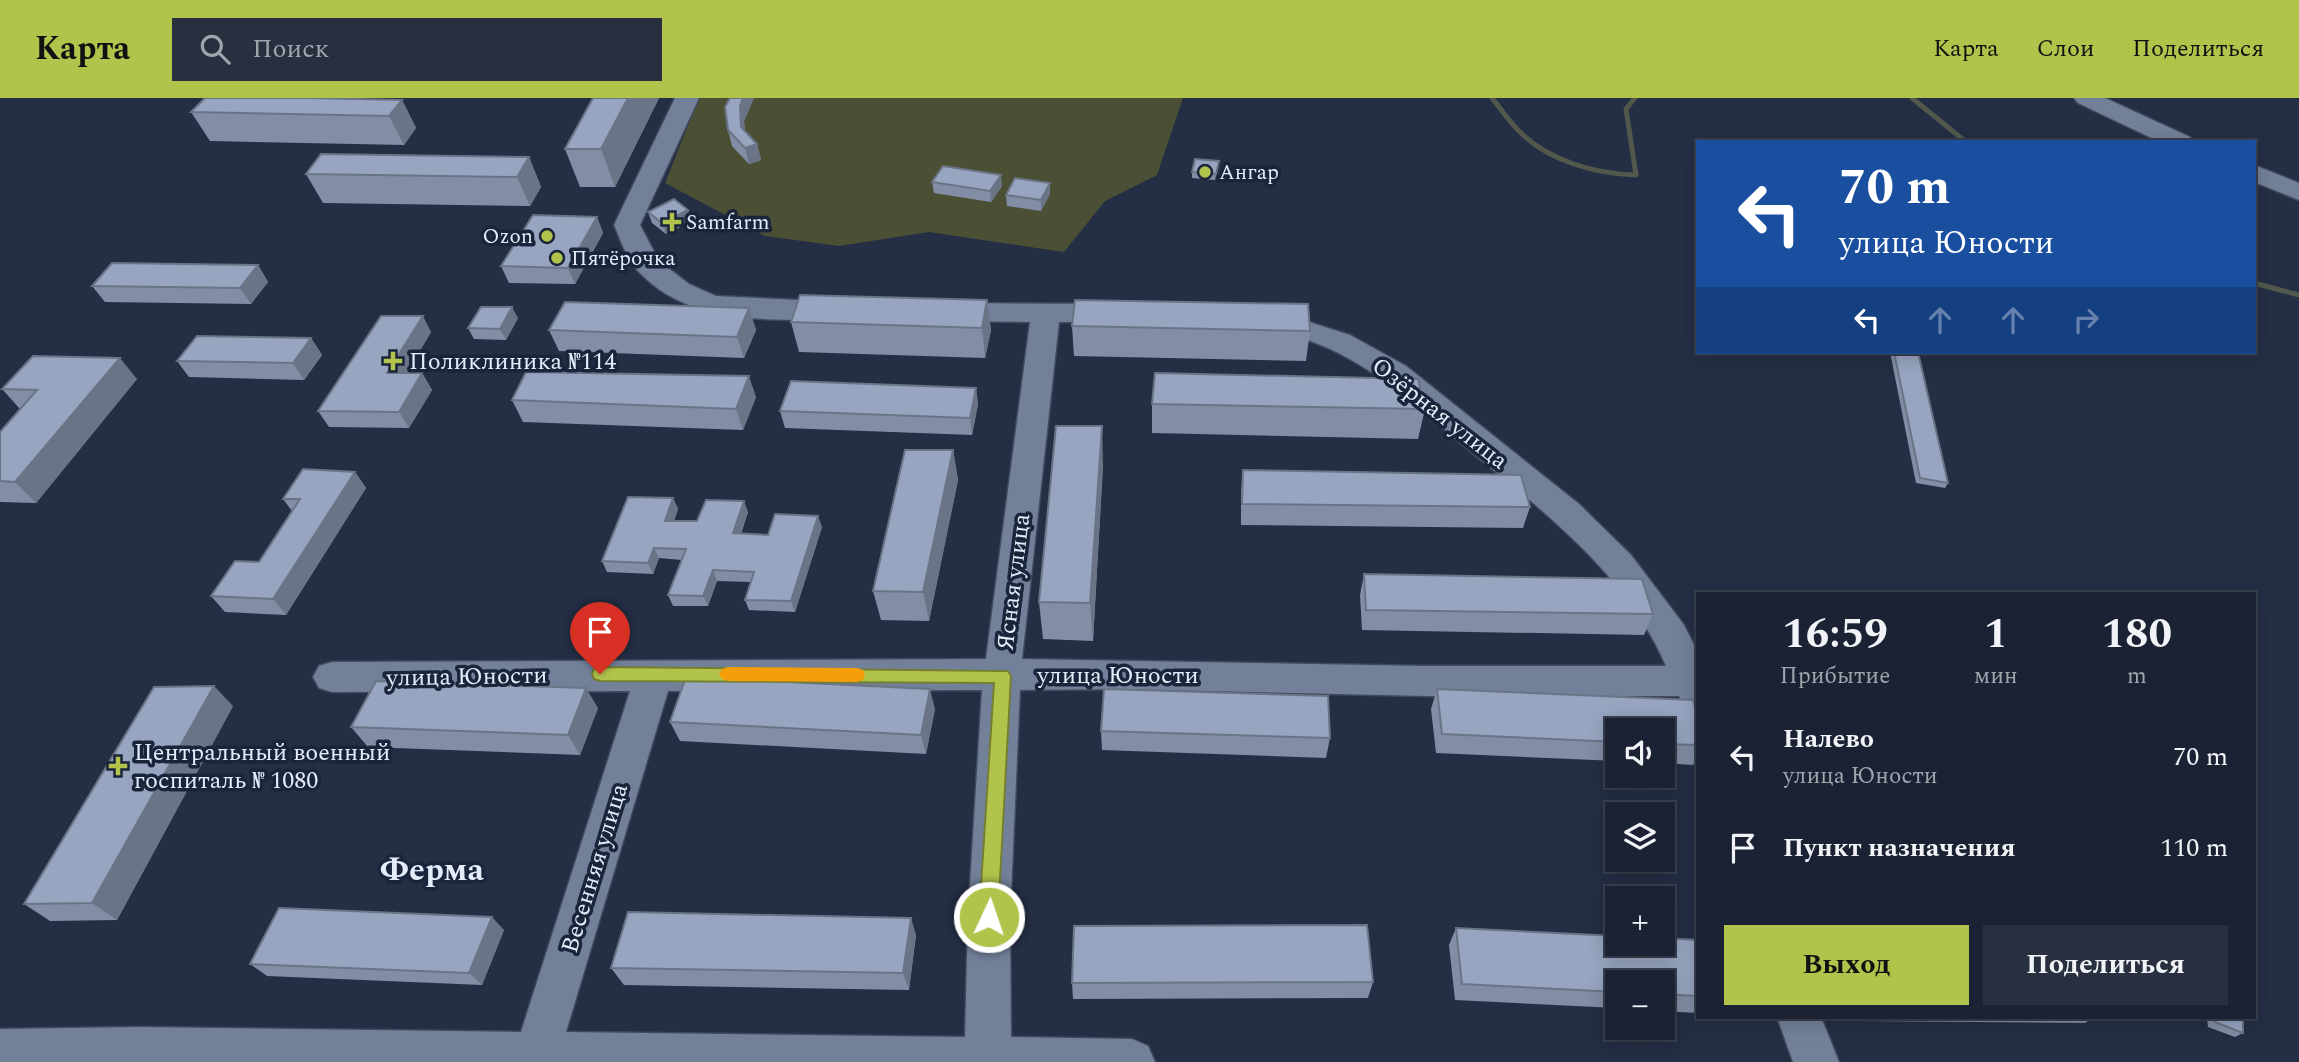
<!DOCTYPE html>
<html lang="ru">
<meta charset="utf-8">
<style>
body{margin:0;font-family:Spectral,serif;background:#282f3f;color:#f1f3f6;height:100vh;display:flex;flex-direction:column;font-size:26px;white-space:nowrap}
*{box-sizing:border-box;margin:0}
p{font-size:23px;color:#a0a4ac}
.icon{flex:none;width:38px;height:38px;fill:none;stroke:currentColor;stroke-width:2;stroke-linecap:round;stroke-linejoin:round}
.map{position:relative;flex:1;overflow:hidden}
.drawer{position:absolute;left:1696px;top:494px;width:560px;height:427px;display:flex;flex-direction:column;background:#1b2233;border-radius:0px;box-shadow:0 4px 18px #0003,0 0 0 2px #393f4e}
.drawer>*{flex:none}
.banner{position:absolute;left:1696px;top:42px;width:560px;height:214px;border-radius:0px;box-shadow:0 4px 18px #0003,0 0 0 2px #393f4e;background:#1a4fa0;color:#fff;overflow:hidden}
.buttons{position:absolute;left:1605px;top:620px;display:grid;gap:14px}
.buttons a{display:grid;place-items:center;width:70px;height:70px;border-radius:0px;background:#1b2233;box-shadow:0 4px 18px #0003,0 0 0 2px #393f4e;font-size:35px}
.pin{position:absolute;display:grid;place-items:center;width:60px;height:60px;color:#fff;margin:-72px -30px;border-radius:50% 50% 50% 0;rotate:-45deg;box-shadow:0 0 7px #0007}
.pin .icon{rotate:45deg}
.me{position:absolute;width:77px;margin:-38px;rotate:3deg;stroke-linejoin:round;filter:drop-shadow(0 0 5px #0008)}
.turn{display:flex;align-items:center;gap:24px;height:147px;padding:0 28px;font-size:32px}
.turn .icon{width:91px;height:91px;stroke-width:2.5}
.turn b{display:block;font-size:49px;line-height:60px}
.lanes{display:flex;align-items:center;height:66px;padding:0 28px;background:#0003;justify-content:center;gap:35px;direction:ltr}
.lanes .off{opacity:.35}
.eta{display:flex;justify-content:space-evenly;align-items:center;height:119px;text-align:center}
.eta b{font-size:42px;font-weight:700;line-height:49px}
.cta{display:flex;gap:14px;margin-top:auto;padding:14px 28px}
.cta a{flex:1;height:80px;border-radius:0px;background:#b2c34c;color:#111;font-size:28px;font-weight:700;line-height:80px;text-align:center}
.cta a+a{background:#282f3f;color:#f1f3f6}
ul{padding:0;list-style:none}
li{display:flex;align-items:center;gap:21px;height:91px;padding:0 28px}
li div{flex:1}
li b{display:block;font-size:26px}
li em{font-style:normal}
header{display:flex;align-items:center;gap:42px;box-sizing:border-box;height:98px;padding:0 35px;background:#b2c34c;color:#111}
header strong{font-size:33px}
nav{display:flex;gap:38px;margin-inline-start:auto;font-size:24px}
.search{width:490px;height:63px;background:#282f3f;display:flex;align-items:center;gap:18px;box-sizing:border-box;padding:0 24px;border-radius:0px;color:#a0a4ac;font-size:26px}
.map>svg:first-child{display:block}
</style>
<header>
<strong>Карта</strong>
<div class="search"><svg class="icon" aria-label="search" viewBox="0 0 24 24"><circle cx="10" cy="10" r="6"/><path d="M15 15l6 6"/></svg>Поиск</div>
<nav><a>Карта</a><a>Слои</a><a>Поделиться</a></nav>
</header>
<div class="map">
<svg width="2299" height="964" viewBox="0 0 2299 964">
<rect width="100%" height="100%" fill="#242e44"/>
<polygon fill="#4b5035" points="699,0 1183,0 1157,77 1105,103 1064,154 929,134 839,148 765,138 665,85"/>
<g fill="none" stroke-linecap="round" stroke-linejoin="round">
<g stroke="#52584b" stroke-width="5">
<path d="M 1492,0 C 1501,11 1509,24 1520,34 C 1549,63 1596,76 1636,77 L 1626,11 L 1635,0"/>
<polyline points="1912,0 1966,44"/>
<polyline points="2254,185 2299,197"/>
</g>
<g stroke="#41495c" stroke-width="3">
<g id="minor">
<path d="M 675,0 L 699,0 L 640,127 L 659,163 L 689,186 L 716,198 L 841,204 L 851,207 L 855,213 L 851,219 L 841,222 C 771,221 691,229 639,174 C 627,163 621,142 614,127 Z"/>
<polygon points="2074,0 2105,0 2190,39 2193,44 2160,44 2078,5"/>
<polygon points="2254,67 2299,85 2299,102 2254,84"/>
<path d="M 943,205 L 1121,206 L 1131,209 L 1135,215 L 1131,221 L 1121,224 L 1059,224 L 1022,561 L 1426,568 L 1666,568 C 1626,474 1540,411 1463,347 C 1421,312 1380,274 1330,251 C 1307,240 1279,234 1255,225 L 1251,219 L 1255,213 L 1265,210 L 1350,237 L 1406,268 L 1579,406 L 1631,457 L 1684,527 L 1698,555 L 1698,613 L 1685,609 L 1679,598 L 1426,598 L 1124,591 L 1020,592 L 1010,819 L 1011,939 L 1132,941 L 1148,948 L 1155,964 L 0,964 L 0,931 L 139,929 L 521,934 L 630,593 L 332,594 L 319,590 L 313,579 L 319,568 L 332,564 L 986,561 L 1030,224 L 943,223 L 933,220 L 929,214 L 933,208 ZM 982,592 L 968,819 L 965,939 L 566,934 L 668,593 Z"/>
<polygon points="1777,919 1821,919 1839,964 1793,964"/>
</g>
</g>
<use href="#minor" fill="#728099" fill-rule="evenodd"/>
</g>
<g fill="#828ea5">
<polygon points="593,0 659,0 615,89 580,89 565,51"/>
<polygon points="402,2 416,30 404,47 210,43 191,14"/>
<polygon points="744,24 745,33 757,46 761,62 749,66 732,48 728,32"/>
<polygon points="529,59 541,89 530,108 323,105 306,76"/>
<polygon points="1219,63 1215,82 1192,80 1192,74"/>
<polygon points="932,84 1002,88 991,104 934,95"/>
<polygon points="1050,85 1050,96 1041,113 1007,108 1006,97"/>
<polygon points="688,112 692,123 666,136 652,125 648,114"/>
<polygon points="597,119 603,135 575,186 509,185 501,168"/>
<polygon points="258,167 268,184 251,206 105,204 92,188"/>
<polygon points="987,202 991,232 985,260 799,254 791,224"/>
<polygon points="749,210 756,232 744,260 559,253 549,232"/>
<polygon points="518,220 506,242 474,241 468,230"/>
<polygon points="1072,228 1310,233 1306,263 1074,258"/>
<polygon points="431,234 407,275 422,275 432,292 409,330 329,329 318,313"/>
<polygon points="311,240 322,257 304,282 189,279 177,263"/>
<polygon points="1890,254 1918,254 1948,385 1945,390 1916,385"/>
<polygon points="137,281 36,405 0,404 0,334 20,311 2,291"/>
<polygon points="976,290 978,306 972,337 785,330 780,313"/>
<polygon points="756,299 743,332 523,324 512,302"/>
<polygon points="1152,306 1425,311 1418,341 1152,335"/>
<polygon points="953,352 958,382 929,523 881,522 873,493"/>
<polygon points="1103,367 1093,543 1043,541 1039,504"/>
<polygon points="1243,372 1530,409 1523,430 1241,427 1241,393"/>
<polygon points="355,374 366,390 286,517 225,514 211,498 259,464 292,413 283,401"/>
<polygon points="673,400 678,411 674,423 697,423 748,414 741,436 768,437 822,429 795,514 749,512 745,502 751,484 717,483 708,508 673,508 668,497 682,462 659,460 653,476 607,474 602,463"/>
<polygon points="1364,476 1653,516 1644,537 1362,532 1360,497"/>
<polygon points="1437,591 1698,619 1698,660 1693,667 1662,665 1662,632 1617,632 1617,663 1436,655 1431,611"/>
<polygon points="233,608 117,822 50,823 24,806"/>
<polygon points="598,610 580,657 368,649 351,629"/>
<polygon points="935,611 926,656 680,643 670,624"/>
<polygon points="1101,633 1330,640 1326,660 1102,652"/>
<polygon points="1456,830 1698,842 1698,915 1662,913 1662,884 1617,884 1617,910 1455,902 1449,847"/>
<polygon points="504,832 482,887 267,878 250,866"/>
<polygon points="916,837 909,892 624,887 611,870"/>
<polygon points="1373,884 1368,900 1073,901 1072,885"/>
<polygon points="1854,919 2095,919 2085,925 1855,923"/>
<polygon points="2207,919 2243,919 2243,935 2235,939 2208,929"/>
</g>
<g fill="#6a7486">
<polygon points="628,0 659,0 615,89 601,51"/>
<polygon points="743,0 754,0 744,24 746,45 741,29 740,8"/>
<polygon points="402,2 416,30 404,47 389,18"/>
<polygon points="757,46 761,62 749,66 745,50"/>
<polygon points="529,59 541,89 530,108 517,79"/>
<polygon points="1001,77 1002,88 991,104 990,93"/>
<polygon points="1050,85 1050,96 1041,113 1041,102"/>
<polygon points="688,112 692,123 666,136 662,125"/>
<polygon points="597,119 603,135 575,186 568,170"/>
<polygon points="258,167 268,184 251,206 240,190"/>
<polygon points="987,202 991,232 985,260 982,230"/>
<polygon points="512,209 518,220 506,242 500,231"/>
<polygon points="749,210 756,232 744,260 737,239"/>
<polygon points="423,218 431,234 397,291 387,275"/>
<polygon points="311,240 322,257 304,282 293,265"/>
<polygon points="120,260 137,281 36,405 15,384"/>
<polygon points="422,275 432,292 409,330 399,314"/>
<polygon points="749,278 756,299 743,332 736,311"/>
<polygon points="976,290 978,306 972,337 970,320"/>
<polygon points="1102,328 1103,367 1093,543 1090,505"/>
<polygon points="953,352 958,382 929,523 923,494"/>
<polygon points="355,374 366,390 286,517 273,501"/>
<polygon points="673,400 678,411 670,434 665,423"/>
<polygon points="744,403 748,414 737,446 733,435"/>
<polygon points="818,418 822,429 795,514 791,503"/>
<polygon points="654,450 659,460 653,476 648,465"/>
<polygon points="713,472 717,483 708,508 703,498"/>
<polygon points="214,588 233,608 117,822 92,805"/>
<polygon points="586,590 598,610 580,657 568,637"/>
<polygon points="930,591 935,611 926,656 921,637"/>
<polygon points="492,819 504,832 482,887 469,875"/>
<polygon points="911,820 916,837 909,892 903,875"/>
</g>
<g fill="#97a5c0" stroke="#6a7486" stroke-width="2">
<polygon points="205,0 308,0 402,2 389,18 191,14"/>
<polygon points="593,0 628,0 601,51 565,51"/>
<polygon points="730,0 743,0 740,8 741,29 757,46 745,50 728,32 725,9"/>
<polygon points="321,56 529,59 517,79 306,76"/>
<polygon points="1195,61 1219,63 1216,76 1192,74"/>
<polygon points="943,68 1001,77 990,93 932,84"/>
<polygon points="1015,80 1050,85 1041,102 1006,97"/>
<polygon points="674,101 688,112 662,125 648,114"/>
<polygon points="533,117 597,119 568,170 501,168"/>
<polygon points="112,165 258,167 240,190 92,188"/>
<polygon points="800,197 987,202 982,230 791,224"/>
<polygon points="1075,202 1308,206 1310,233 1072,228"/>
<polygon points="565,204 749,210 737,239 549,232"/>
<polygon points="481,209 512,209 500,231 468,230"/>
<polygon points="381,218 423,218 387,275 422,275 399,314 318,313"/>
<polygon points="197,238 311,240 293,265 177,263"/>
<polygon points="1894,254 1918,254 1948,385 1920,380"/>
<polygon points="33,258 120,260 15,384 0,383 0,334 37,292 2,291"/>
<polygon points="526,274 749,278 736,311 512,302"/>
<polygon points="1155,275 1418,281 1425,311 1152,306"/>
<polygon points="791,283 976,290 970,320 780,313"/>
<polygon points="1056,328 1102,328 1090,505 1039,504"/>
<polygon points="905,352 953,352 923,494 873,493"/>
<polygon points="303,371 355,374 273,501 211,498 235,463 259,464 300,401 283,401"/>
<polygon points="1243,372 1521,377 1530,409 1242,406"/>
<polygon points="628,399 673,400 665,423 697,423 706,402 744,403 733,435 768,437 775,416 818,418 791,503 745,502 754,474 713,472 703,498 668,497 686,451 654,450 648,465 602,463"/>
<polygon points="1364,476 1642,481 1653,516 1366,512"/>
<polygon points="686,579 930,591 921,637 670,624"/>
<polygon points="376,583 586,590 568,637 351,629"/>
<polygon points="214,588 92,805 24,806 154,589"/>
<polygon points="1104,591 1328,598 1330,640 1101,633"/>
<polygon points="1437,591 1693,602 1698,619 1698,647 1662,646 1662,632 1617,632 1617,644 1442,636"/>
<polygon points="279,810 492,819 469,875 250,866"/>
<polygon points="628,814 911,820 903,875 611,870"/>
<polygon points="1367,827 1373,884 1072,885 1074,828"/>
<polygon points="1456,830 1617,838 1617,845 1662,845 1662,840 1698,842 1698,898 1662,896 1662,884 1617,884 1617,894 1462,886"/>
<polygon points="2214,919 2243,919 2243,935 2215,924"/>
</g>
<polygon fill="#b2c34c" stroke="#747f31" stroke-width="2" points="600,569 1008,573 1011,578 998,819 996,826 989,828 982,826 979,819 994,585 600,583 594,581 592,576 594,571"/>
<polygon fill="#f59e0b" points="728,569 857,570 863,572 865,577 863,582 857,584 728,583 722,581 719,576 722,571"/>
<g fill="#b2c34c" stroke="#1a243a" stroke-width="2.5">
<circle cx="1205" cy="74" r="7"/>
<path d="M668.5 113.5h7v7h7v7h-7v7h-7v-7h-7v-7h7z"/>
<circle cx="547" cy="138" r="7"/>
<circle cx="557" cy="160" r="7"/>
<path d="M389.5 252.5h7v7h7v7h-7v7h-7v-7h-7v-7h7z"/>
<path d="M114.5 657.5h7v7h7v7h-7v7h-7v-7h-7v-7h7z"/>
</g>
<g text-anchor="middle" stroke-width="7" stroke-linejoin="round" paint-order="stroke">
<g font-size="21" fill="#e4ecfa" stroke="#1a243a" text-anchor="start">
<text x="1219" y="81">Ангар</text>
<text x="686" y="131">Samfarm</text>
<text x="533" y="145" text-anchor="end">Ozon</text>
<text x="571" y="167">Пятёрочка</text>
</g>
<g font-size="24" fill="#e4ecfa" stroke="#1a243a" text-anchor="start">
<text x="409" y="271">Поликлиника №114</text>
<text x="134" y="662">Центральный военный<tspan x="134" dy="28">госпиталь № 1080</tspan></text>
</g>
<g font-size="24" fill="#e4ecfa" stroke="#1a243a">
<text transform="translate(1440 315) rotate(38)" y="8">Озёрная улица</text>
<text transform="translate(1013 484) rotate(-83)" y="8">Ясная улица</text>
<text x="1118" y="585">улица Юности</text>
<text transform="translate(467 578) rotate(-1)" y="8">улица Юности</text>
<text transform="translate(594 770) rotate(-73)" y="8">Весенняя улица</text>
</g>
<g font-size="32" font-weight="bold" fill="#e4ecfa" stroke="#1a243a">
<text x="432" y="782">Ферма</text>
</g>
</g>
</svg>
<div class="buttons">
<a><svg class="icon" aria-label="sound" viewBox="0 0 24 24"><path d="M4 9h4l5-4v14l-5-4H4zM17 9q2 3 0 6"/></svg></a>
<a><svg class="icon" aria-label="layers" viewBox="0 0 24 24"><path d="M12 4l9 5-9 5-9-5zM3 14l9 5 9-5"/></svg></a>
<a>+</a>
<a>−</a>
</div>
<div class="pin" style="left:600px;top:576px;background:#d93025"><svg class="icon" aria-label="arrive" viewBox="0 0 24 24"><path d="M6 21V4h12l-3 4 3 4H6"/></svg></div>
<svg class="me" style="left:989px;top:819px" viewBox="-20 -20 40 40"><circle r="17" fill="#b2c34c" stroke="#fff" stroke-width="3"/><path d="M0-11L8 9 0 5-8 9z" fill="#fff"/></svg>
<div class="banner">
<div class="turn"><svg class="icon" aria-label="left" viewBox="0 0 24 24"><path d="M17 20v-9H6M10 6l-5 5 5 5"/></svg><div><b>70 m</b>улица Юности</div></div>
<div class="lanes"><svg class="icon" aria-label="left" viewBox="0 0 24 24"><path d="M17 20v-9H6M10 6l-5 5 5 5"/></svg><svg class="icon off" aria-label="ahead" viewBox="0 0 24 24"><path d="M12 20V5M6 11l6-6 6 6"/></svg><svg class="icon off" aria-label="ahead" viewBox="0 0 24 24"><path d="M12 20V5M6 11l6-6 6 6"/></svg><svg class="icon off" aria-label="right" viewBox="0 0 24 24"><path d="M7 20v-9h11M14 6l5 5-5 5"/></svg></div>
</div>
<section class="drawer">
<div class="eta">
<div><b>16:59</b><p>Прибытие</p></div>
<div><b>1</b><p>мин</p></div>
<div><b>180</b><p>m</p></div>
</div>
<ul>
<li><svg class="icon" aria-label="left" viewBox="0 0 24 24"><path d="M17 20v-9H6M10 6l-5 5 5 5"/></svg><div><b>Налево</b><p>улица Юности</p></div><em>70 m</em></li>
<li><svg class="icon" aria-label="arrive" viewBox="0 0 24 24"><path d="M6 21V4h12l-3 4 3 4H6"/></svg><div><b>Пункт назначения</b></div><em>110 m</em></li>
</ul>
<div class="cta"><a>Выход</a><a>Поделиться</a></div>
</section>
</div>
